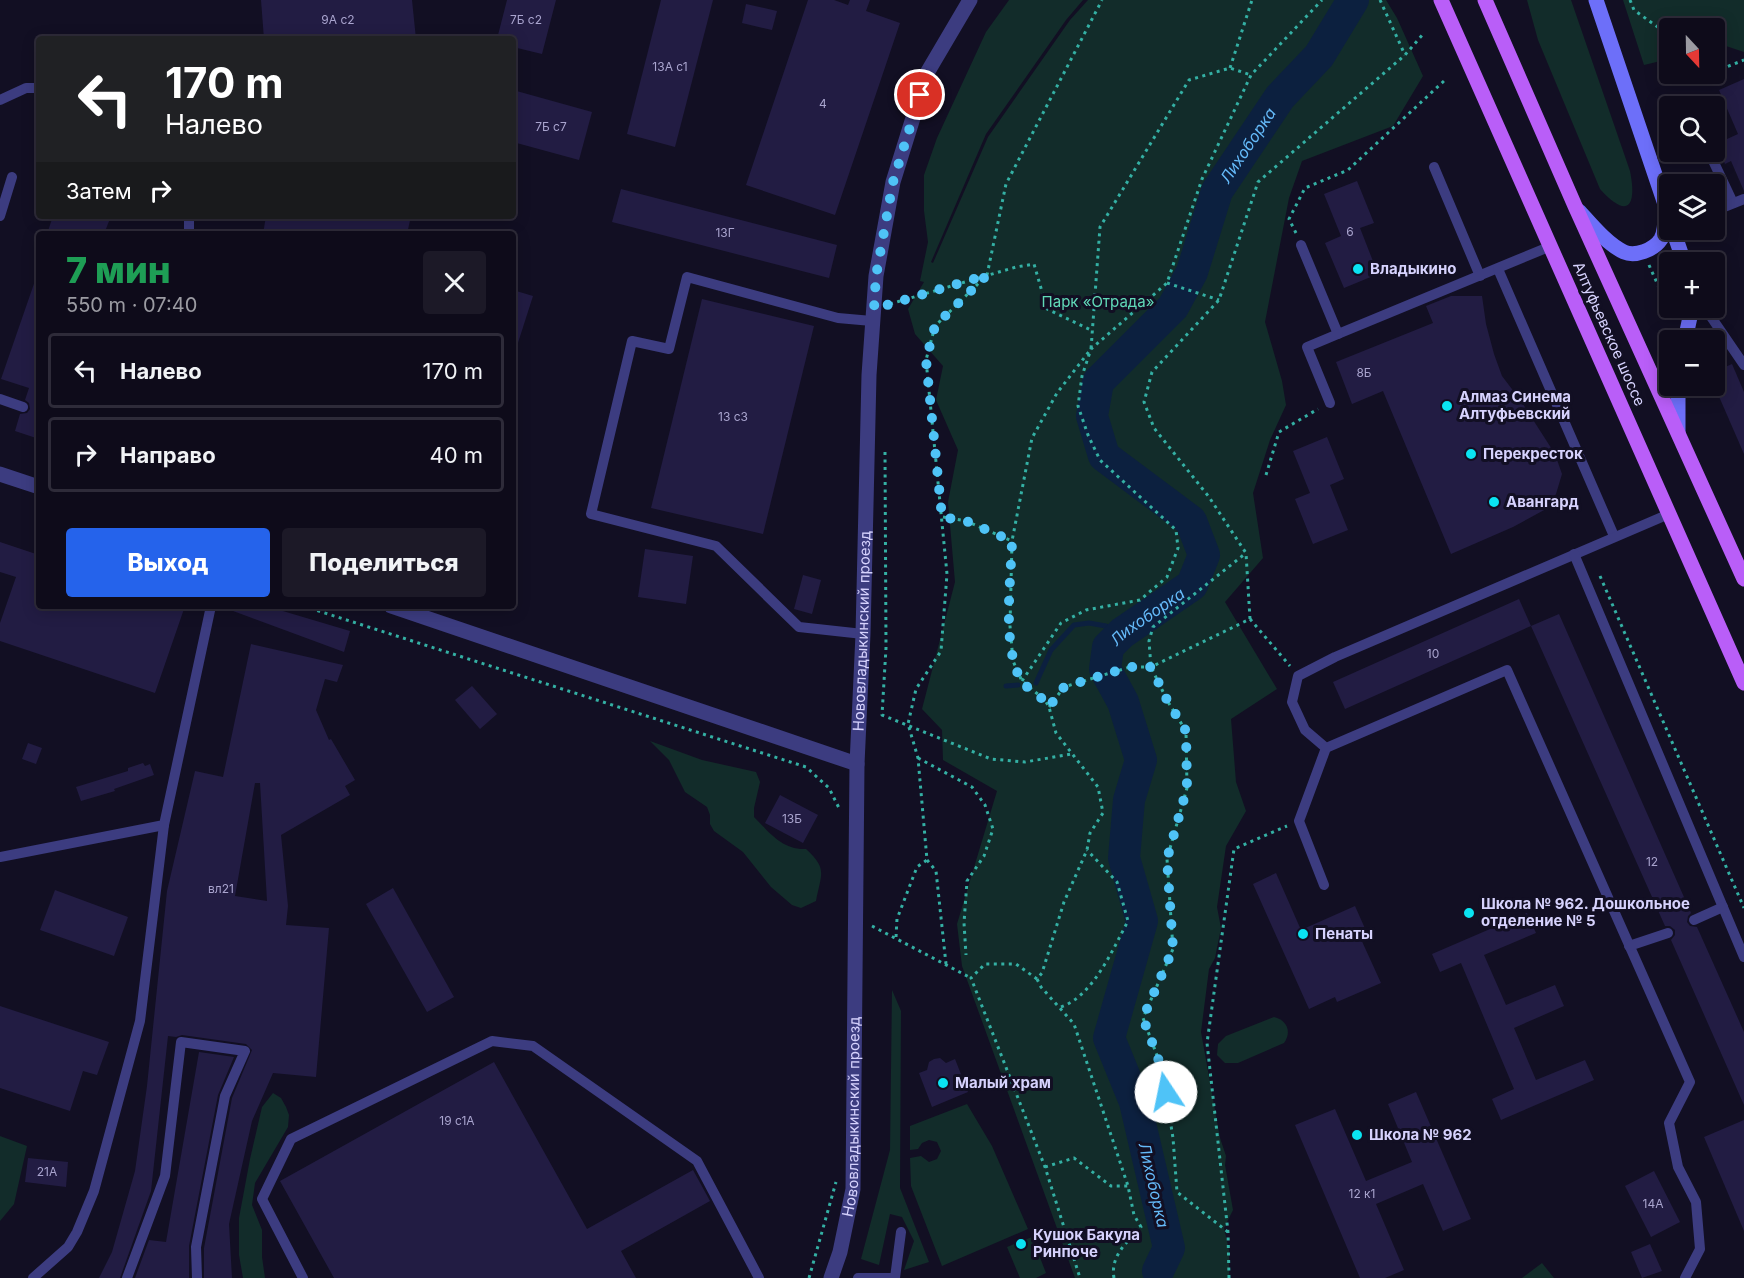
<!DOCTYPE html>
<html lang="ru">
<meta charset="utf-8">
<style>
body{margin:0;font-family:Inter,sans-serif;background:#1c1927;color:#f1f3f6;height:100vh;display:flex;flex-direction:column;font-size:22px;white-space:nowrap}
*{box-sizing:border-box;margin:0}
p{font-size:20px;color:#9b9ba2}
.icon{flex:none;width:33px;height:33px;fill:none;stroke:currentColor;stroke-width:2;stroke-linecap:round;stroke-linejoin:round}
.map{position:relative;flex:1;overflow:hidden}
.side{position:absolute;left:36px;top:231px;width:480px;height:378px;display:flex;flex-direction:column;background:#0e0b1a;border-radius:6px;box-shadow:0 3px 15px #0003,0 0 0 2px #2e2b39}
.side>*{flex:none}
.banner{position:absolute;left:36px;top:36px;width:480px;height:183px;border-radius:6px;box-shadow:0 3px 15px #0003,0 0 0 2px #2e2b39;background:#202124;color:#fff;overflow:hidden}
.needle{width:39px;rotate:158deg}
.fabs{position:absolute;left:1659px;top:18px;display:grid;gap:12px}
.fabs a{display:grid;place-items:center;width:66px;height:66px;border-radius:6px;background:#0e0b1a;box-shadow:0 3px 15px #0003,0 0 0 2px #2e2b39;font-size:30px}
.pin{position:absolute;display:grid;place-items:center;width:51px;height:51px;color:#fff;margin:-26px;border:3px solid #fff;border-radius:50%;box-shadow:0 2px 6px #0007}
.me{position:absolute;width:66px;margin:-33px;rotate:349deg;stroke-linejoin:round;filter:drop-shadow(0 0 4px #0008)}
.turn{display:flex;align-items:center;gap:21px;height:126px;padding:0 30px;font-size:27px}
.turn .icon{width:78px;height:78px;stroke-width:2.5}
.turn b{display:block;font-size:42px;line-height:51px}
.then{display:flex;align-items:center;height:57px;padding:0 30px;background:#0003;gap:12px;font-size:22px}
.round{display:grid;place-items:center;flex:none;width:63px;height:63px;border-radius:6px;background:#1c1927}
.head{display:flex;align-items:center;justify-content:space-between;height:102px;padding:0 30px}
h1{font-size:36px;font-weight:800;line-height:45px;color:#1e9e55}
.action{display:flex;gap:12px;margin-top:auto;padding:12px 30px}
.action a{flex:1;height:69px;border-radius:6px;background:#2563eb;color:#fff;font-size:24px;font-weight:800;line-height:69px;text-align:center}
.action a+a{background:#1c1927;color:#f1f3f6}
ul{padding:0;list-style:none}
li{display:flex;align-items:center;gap:18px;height:75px;margin:0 12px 9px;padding:0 18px;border:3px solid #2e2b39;border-radius:6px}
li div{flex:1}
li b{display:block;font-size:22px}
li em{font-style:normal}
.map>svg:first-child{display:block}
</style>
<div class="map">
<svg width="1744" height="1278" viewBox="0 0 1744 1278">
<rect width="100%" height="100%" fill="#120f23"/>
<g fill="#122c2a">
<polygon points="1009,0 1083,0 1066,20 986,134 931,262 933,263 988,137 1070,20 1088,0 1386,0 1397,18 1423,76 1393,126 1302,161 1289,198 1265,322 1282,381 1286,405 1270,440 1253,493 1263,558 1225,602 1277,689 1231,719 1236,782 1246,811 1226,846 1217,907 1221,928 1215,958 1209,969 1201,1032 1220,1138 1226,1156 1225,1165 1233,1210 1224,1228 1229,1250 1229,1278 1075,1278 962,966 957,924 997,791 943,760 942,730 922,709 955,582 948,502 958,450 936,400 943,366 915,334 908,309 924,282 920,281 928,242 924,211 924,175 937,138 986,32"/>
<path d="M 1527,0 L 1571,0 L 1630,171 C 1637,206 1628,220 1600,189 L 1538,40 Z"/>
<polygon points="1623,0 1744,0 1744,52 1726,46 1715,48 1714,28 1670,28 1669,59 1644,65"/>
<path d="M 650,741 L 702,760 L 756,772 L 760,782 L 754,808 L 754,817 C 770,833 782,850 806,849 C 828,869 821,874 816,901 L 801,908 L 792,905 L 771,887 L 743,852 L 714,831 L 710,824 L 710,815 L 707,807 L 685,792 L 669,760 Z"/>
<polygon points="892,990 901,1011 900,1188 929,1262 904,1270 914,1241 902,1217 890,1214 879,1265 861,1259 890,1150"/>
<path d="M 1274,1017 C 1287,1020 1292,1032 1284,1043 L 1238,1063 L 1225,1063 L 1217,1055 L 1218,1044 L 1226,1036 Z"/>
<polygon points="273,1093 281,1098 286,1107 289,1115 288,1127 255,1183 252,1205 262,1230 262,1257 265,1278 243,1278 239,1255 239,1218 250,1159 262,1107"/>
<polygon points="967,1104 992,1146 1028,1229 942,1266 911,1186 910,1158 921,1156 929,1162 937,1159 941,1151 937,1142 929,1140 922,1143 918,1149 910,1150 910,1126"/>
<polygon points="0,1136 27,1146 14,1204 0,1221"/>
<polygon points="1032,1237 1046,1273 1036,1278 1020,1278 1007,1247"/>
<polygon points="1542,1263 1554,1278 1522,1278"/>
</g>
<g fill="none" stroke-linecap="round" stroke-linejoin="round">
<g stroke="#0c203f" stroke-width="5">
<polyline points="1036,683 1051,650 1074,625 1089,623 1106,626 1122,633"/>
<polyline points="1006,686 1018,685"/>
</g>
<path stroke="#0c203f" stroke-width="32" id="s1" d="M 1158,1271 L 1169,1248 L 1135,1102 L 1109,1038 L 1142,921 L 1124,858 L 1129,800 L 1141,760 L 1123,702 L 1105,669 L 1108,647 L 1122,633 L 1192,585 L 1204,555 L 1191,521 L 1104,456 L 1092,416 L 1098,382 L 1173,307 L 1192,272 L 1217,191 L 1280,97 L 1319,56 L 1353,0"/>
</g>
<g fill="#221c43" fill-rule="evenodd">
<polygon points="261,0 412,0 416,39 264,39"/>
<polygon points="507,0 556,0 542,54 513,47 513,39 497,39"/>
<polygon points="661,0 713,0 675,147 627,134"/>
<polygon points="808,0 834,0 848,5 850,0 870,0 866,11 900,23 835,215 746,185"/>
<polygon points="746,4 777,11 772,30 742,23"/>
<polygon points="1744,79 1744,191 1731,161 1725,164 1716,144 1738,134 1719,90"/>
<polygon points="513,90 592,112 579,160 513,142"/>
<polygon points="1357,181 1374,223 1360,228 1378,274 1344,288 1325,243 1341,236 1324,194"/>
<polygon points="621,189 837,245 829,278 612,222"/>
<polygon points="53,216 111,216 104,234 47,234"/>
<polygon points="266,216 411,216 407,234 263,234"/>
<polygon points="37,275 39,276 39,439 15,431 20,414 27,413 30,409 29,403 25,400 29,388 1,379"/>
<polygon points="513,290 533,296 516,349 513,348"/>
<polygon points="1451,296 1482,296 1486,324 1494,354 1502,376 1521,401 1555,454 1562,474 1556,494 1546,509 1513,527 1451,554 1383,391 1352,404 1336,362 1433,323 1426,306"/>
<polygon points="702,299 814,326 763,534 651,508"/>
<polygon points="1732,364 1744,392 1744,454 1714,385 1714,372"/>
<polygon points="1327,437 1344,479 1330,485 1348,530 1313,544 1295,499 1310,493 1293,451"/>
<polygon points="0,542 39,555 39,606 185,606 155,693 0,641 0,623 16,577 0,572"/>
<polygon points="645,549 693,556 686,604 638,597"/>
<polygon points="803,575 821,580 812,614 794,609"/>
<polygon points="1519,599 1531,626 1345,709 1333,682"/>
<polygon points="225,606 266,606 350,631 344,652 225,608"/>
<polygon points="1559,614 1691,913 1688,916 1687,922 1690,926 1697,927 1744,1032 1744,1105 1671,940 1675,935 1675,930 1670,926 1665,926 1531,626"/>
<path d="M 251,644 L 343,665 L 337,682 L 325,679 L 316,710 L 329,740 L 331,739 L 355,780 L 345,786 L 350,795 L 281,835 L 288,906 L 286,925 L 329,928 L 316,1077 L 273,1073 L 252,1121 L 229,1224 L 232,1278 L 204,1278 L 204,1248 L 232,1098 L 252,1050 L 246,1044 L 182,1035 L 176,1037 L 168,1036 L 151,1191 L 120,1278 L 99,1278 L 112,1252 L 135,1171 L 147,1086 L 167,891 L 195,771 L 223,777 ZM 255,783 L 260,783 L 267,901 L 235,896 Z"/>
<polygon points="472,686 497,714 480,729 455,700"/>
<polygon points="28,743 42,748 36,764 22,759"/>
<polygon points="143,763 145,766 150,764 154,775 114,789 115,791 81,801 76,787 128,771 128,768"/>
<polygon points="780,795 818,815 803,843 765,823"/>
<polygon points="1276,873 1301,930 1355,906 1367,933 1360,937 1381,983 1337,1002 1335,997 1309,1009 1253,884"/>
<polygon points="393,888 454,997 427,1012 366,904"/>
<polygon points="55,890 128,917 114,956 40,930"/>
<polygon points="1527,913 1536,933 1484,955 1506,1005 1555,985 1564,1006 1514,1028 1536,1080 1585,1060 1594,1080 1501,1120 1492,1099 1514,1089 1461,963 1440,972 1432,954"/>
<polygon points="0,1006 109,1042 97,1075 83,1071 70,1111 0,1088"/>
<polygon points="199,1052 234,1057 218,1095 189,1246 189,1278 135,1278 149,1240 166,1242"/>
<polygon points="940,1058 946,1063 955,1059 968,1092 932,1107 919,1073 927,1070 929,1062 934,1059"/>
<polygon points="494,1062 587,1229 693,1170 710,1201 621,1251 636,1278 334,1278 280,1181"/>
<polygon points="1416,1092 1471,1219 1443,1231 1423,1184 1376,1204 1404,1270 1385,1278 1360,1278 1295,1125 1335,1109 1366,1181 1412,1162 1388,1104"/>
<polygon points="1744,1120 1744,1231 1704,1137"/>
<polygon points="28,1158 68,1162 66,1187 25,1182"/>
<polygon points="1654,1171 1680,1222 1651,1237 1625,1186"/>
<polygon points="1650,1244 1662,1271 1642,1278 1631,1252"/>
</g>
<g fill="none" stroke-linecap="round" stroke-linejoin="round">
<g stroke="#34b0a4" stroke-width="3" stroke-dasharray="3 4.5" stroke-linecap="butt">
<polyline points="1380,0 1405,55"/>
<polyline points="1630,0 1634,10 1670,36"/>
<polyline points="1230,68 1252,0"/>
<polyline points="1714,70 1716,71 1744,60"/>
<polyline points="1296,233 1289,219 1305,188 1348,170 1445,80"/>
<polyline points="1649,265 1673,319"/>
<polyline points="1167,283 1219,300"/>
<polyline points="890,304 1016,267 1034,264 1047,309 1093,331"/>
<polyline points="885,452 886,648 882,715 991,759 1025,762 1072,754"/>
<polyline points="1266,475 1279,432 1318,409"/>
<polyline points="943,517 966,521 1012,541"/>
<polyline points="1600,576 1744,908"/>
<polyline points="303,606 806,767 829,788 839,808"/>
<polyline points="1250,619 1246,553 1209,497 1154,428 1144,402 1152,372 1219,300 1258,182 1405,55 1424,33"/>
<polyline points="1022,681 1061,623 1086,610 1140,600 1167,577 1178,548 1176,530 1100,460 1088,435 1078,406 1082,376 1091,349 1167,283 1202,179 1251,75 1322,0"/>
<polyline points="1049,707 1064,687 1130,667 1151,667 1250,619 1290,666"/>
<polyline points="918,758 972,787 985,805 993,829 984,856 967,881 964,923 966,955"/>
<polyline points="927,860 936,871 946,964"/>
<polyline points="872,926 971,978"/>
<polyline points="896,937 897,919 917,867 927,860 918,758 908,724 916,689 941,651 947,574 926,360 935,326 987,275 1006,184 1102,0"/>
<polyline points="1037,979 1016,964 985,964 971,978 1045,1167 1080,1278"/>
<path d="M 1061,1007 C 1093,996 1113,949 1128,921 L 1117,882 L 1087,850"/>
<polyline points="1045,1167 1074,1158 1111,1186 1128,1186"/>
<polyline points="1228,1232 1177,1192 1173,1138 1162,1069 1143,1018 1173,949 1167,859 1187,788 1186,731 1168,702 1151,667 1149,641 1153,627 1246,553"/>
<polyline points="809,1278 836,1182"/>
<path d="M 1114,1278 C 1110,1256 1127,1242 1141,1227 L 1134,1215 L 1128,1186 L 1074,1024 L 1041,987 L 1037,979 L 1042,973 L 1064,902 L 1087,850 L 1090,833 L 1103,813 L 1098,787 L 1056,733 L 1049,707 L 1045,700 L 1022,681 L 1013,661 L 1010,626 L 1012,541 L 1032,438 L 1057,393 L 1091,349 L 1100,227 L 1189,80 L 1230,68 L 1251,75"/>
<polyline points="1229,1278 1228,1232 1207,1043 1234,849 1287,826"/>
</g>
<g stroke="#3c3c80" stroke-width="10">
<polyline points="0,100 26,88 39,88"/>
<polyline points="1709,152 1733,203"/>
<polyline points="1434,167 1480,276"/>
<polyline points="1714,211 1744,199"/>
<polyline points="0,216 12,177"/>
<polyline points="189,216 189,234"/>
<polyline points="1301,245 1338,334 1551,246"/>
<polyline points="1498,269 1614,536"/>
<polyline points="1705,308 1744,365"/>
<polyline points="0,399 23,407"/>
<polyline points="1330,403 1307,347 1338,334"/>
<polyline points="1669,514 1335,657 1298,676 1292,702 1305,730 1326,748 1507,670 1690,1082 1669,1123 1678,1167 1696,1202 1700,1249 1685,1278"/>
<polyline points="1574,554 1744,957"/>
<polyline points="863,634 799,627 716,546 591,514 632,341 669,349 687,277 838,318 872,321"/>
<polyline points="0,857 164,825 211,606"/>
<polyline points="1324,885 1299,821 1326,748"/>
<polyline points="1694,920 1723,907"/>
<polyline points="1629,946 1668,933"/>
<polyline points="33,1278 68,1247 77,1232 94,1191 140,1021 164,825"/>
<polyline points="127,1278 165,1176 181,1042 245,1051 225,1096 196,1247 197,1278"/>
<polyline points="303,1278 262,1199 291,1139 492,1041 533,1046 697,1161 759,1278"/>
<polyline points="858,1278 895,1278 901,1232"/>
</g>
<g stroke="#3c3c80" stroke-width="15">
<polyline points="0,474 39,487"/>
<polyline points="391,606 857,764"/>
<path id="s2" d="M 831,1278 L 840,1252 L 853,1189 L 857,764 L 863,634 L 869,375 L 876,276 L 893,182 L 927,73 L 970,0"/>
</g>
<g stroke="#6d6ff9" stroke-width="15">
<polyline points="1596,0 1670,219"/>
<path d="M 1579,211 C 1591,224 1607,244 1624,252 C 1635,257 1654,250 1661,239 C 1666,230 1665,217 1665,207"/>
<polyline points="1673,230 1684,262"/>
<polyline points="1685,340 1692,308"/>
<polyline points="1678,386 1678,432"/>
</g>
<g stroke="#b95ef8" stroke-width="15">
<polyline points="1441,0 1744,683"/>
<polyline points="1485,0 1575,206 1744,579"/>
</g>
</g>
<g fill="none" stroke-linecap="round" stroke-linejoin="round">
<path stroke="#4fc3f7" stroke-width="10" stroke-dasharray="0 18" d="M 920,95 L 893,182 L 876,276 L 874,309 L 987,275 L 935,326 L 926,360 L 942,517 L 966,521 L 1012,541 C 1011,580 1002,644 1020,678 C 1026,690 1042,695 1049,707 L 1064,687 L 1130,667 L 1151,667 L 1168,702 L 1186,731 L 1187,788 L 1167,859 L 1173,949 L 1143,1018 L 1162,1069 L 1166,1092"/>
</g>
<g fill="#0ae3f2" stroke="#120f23" stroke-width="2">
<circle cx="1358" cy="269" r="6"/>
<circle cx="1447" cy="406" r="6"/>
<circle cx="1471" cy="454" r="6"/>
<circle cx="1494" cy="502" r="6"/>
<circle cx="1469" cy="913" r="6"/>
<circle cx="1303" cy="934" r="6"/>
<circle cx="943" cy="1083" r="6"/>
<circle cx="1357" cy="1135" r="6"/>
<circle cx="1021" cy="1244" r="6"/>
</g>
<g text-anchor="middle" stroke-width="6" stroke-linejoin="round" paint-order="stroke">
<g font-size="12" fill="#a9a4ce">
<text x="338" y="24">9А с2</text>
<text x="526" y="24">7Б с2</text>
<text x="670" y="71">13А с1</text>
<text x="823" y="108">4</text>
<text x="551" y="131">7Б с7</text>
<text x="1350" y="236">6</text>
<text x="725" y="237">13Г</text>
<text x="1364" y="377">8Б</text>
<text x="733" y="421">13 с3</text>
<text x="1433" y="658">10</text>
<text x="792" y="823">13Б</text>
<text x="1652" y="866">12</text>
<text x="221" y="893">вл21</text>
<text x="457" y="1125">19 с1А</text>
<text x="47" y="1176">21А</text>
<text x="1362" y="1198">12 к1</text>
<text x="1653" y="1208">14А</text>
</g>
<g font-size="15" font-weight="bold" fill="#d6d2fd" stroke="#120f23" text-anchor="start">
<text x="1370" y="274">Владыкино</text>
<text x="1459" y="402">Алмаз Синема<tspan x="1459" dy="17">Алтуфьевский</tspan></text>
<text x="1483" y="459">Перекресток</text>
<text x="1506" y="507">Авангард</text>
<text x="1481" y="909">Школа № 962. Дошкольное<tspan x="1481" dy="17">отделение № 5</tspan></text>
<text x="1315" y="939">Пенаты</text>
<text x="955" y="1088">Малый храм</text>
<text x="1369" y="1140">Школа № 962</text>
<text x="1033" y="1240">Кушок Бакула<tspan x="1033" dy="17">Ринпоче</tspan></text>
</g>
<g font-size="15" fill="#61dab8" stroke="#120f23">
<text x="1098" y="307">Парк «Отрада»</text>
</g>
<g font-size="15" fill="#d6d2fd" stroke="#120f23">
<text transform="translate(1609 334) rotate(66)" y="5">Алтуфьевское шоссе</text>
<text dy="5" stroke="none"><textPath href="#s2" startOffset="650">Нововладыкинский проезд</textPath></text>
<text dy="5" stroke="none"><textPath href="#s2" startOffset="164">Нововладыкинский проезд</textPath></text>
</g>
<g font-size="16" font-style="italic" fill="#65baf9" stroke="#120f23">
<text dy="6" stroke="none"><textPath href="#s1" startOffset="1296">Лихоборка</textPath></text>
<text dy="6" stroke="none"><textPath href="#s1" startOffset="702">Лихоборка</textPath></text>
<text transform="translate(1154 1185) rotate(77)" y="6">Лихоборка</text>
</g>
</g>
</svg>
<div class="fabs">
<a><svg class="needle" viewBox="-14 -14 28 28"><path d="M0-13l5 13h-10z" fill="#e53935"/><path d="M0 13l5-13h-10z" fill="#9b9ba2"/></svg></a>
<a><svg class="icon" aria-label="search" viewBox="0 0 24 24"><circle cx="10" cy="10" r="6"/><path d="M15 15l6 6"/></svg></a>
<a><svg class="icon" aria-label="layers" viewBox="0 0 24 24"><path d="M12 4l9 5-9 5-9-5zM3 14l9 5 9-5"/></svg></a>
<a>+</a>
<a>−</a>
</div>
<div class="pin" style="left:920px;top:95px;background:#d93025"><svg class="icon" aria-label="arrive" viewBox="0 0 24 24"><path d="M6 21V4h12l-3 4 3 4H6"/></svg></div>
<svg class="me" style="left:1166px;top:1092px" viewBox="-20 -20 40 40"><circle r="19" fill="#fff"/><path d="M0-13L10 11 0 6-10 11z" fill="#4fc3f7"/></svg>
<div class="banner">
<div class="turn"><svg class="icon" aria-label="left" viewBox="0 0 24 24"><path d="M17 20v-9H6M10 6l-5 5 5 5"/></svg><div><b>170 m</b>Налево</div></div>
<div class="then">Затем<svg class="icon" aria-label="right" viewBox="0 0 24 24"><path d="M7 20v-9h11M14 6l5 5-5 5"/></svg></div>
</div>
<section class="side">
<div class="head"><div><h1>7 мин</h1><p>550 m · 07:40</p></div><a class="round"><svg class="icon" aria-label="close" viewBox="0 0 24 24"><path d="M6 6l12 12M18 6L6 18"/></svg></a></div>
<ul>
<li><svg class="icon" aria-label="left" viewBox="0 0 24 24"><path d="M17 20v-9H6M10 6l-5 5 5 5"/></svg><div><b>Налево</b></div><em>170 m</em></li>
<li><svg class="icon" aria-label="right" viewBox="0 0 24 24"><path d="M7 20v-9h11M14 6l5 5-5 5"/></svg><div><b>Направо</b></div><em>40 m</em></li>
</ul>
<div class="action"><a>Выход</a><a>Поделиться</a></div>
</section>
</div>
